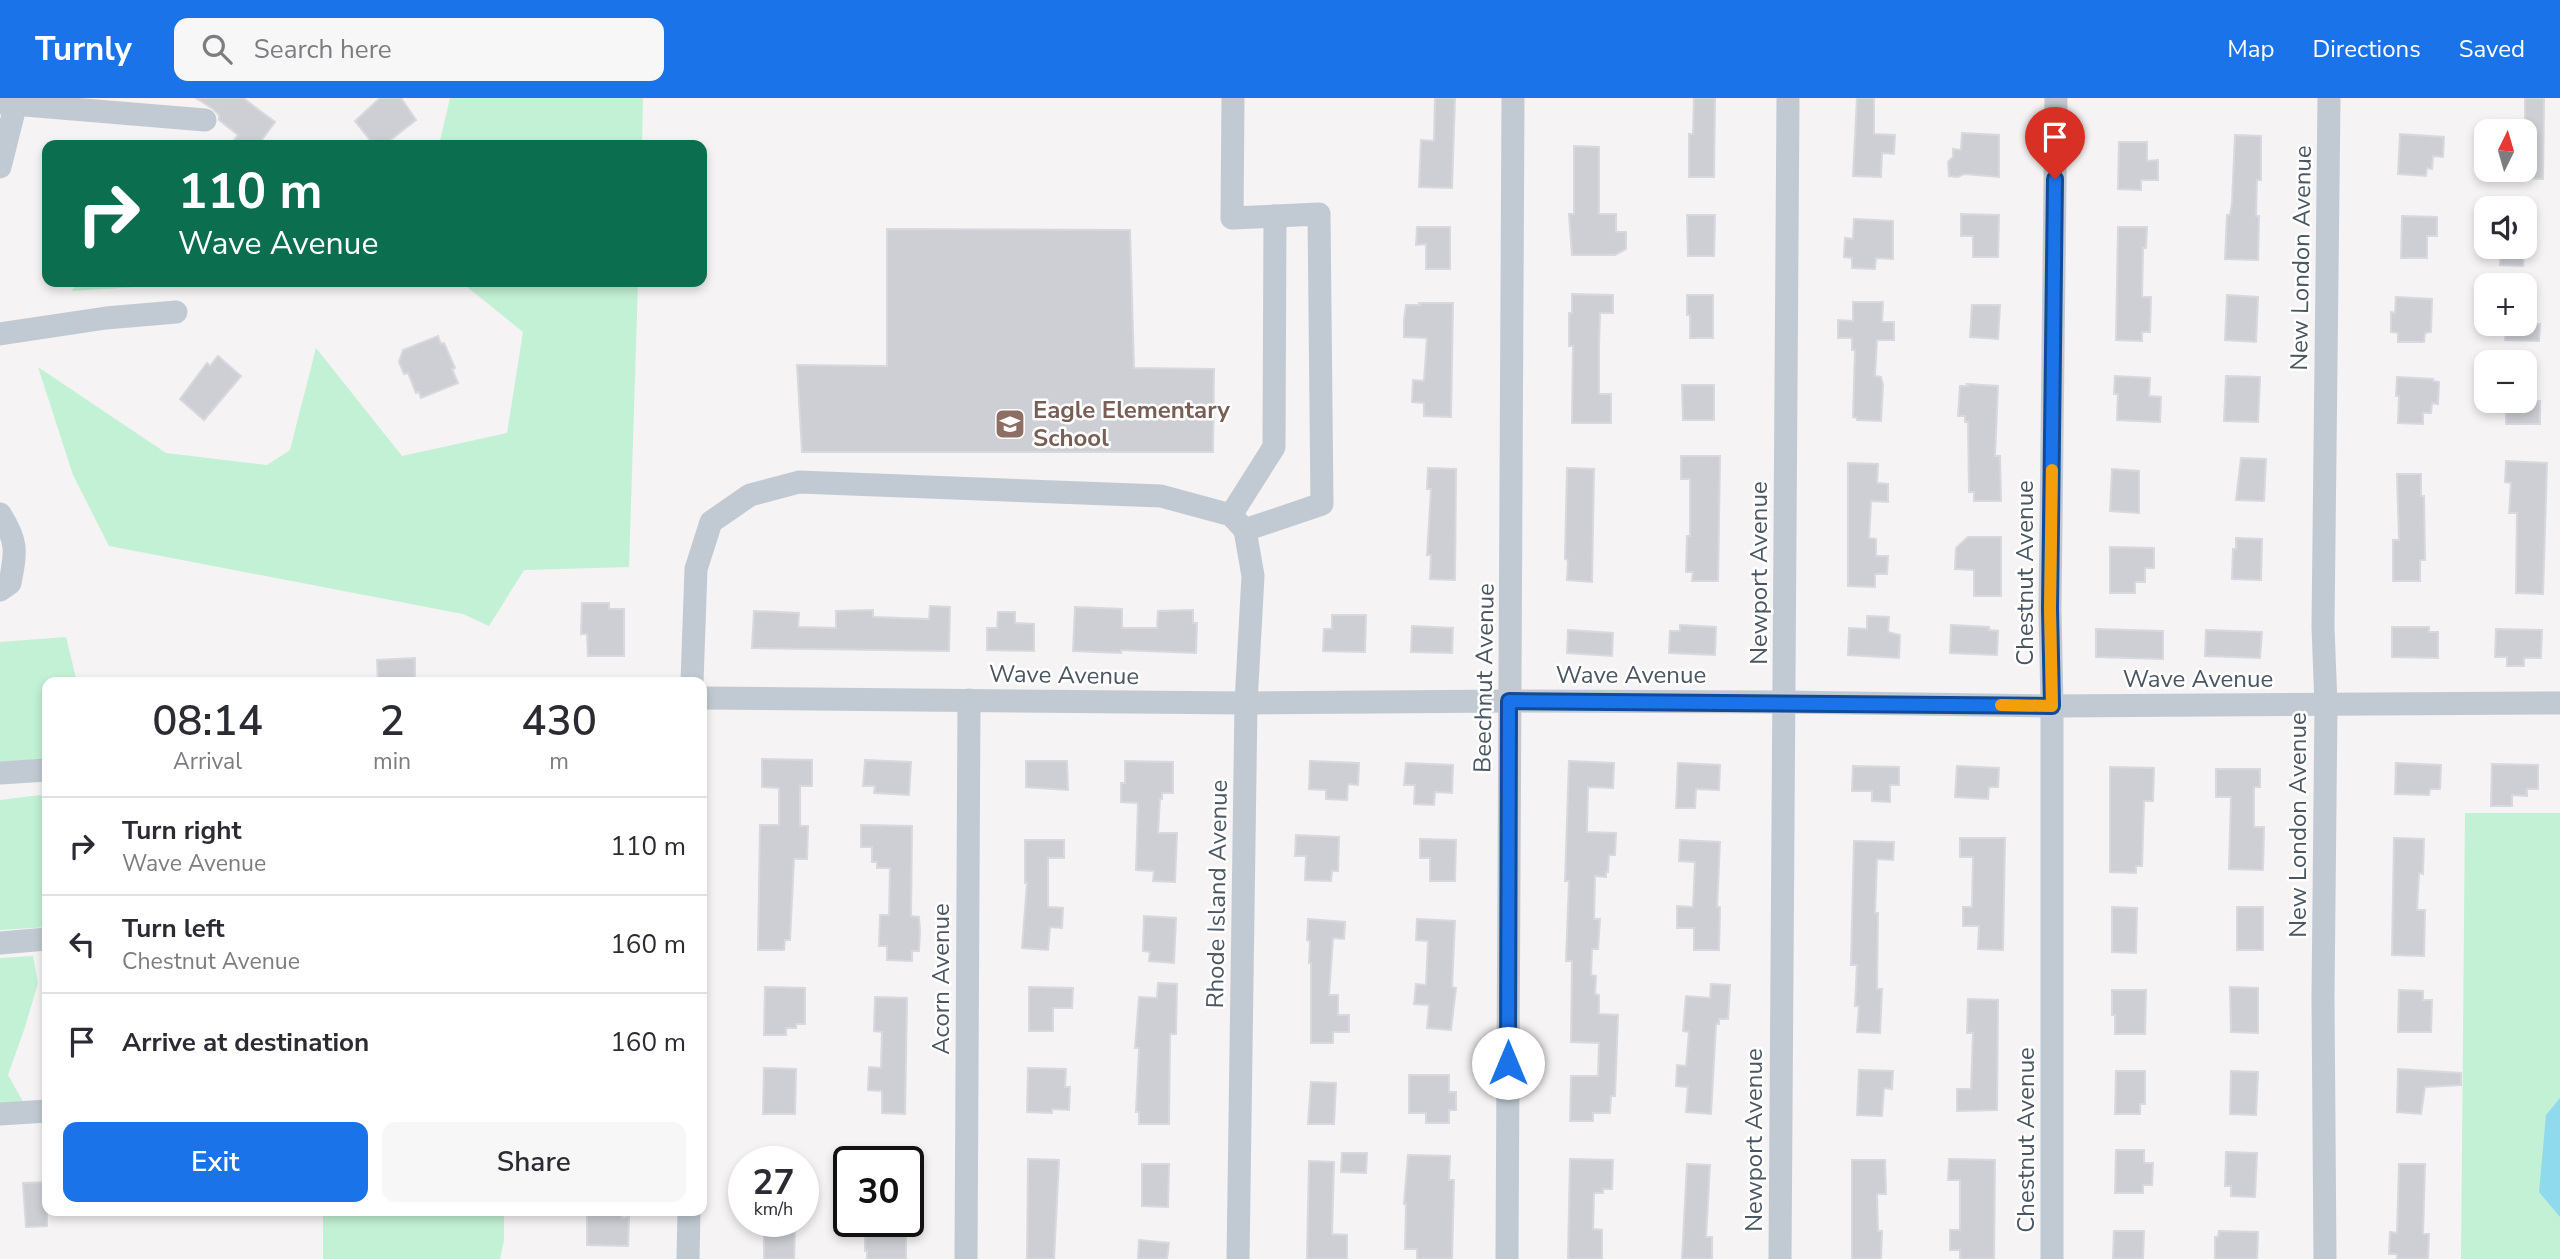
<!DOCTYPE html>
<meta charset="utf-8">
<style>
body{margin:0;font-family:"Nunito Sans",sans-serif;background:#f7f7f7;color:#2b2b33;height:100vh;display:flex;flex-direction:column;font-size:26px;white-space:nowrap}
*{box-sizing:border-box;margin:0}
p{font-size:23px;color:#7c7c81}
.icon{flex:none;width:38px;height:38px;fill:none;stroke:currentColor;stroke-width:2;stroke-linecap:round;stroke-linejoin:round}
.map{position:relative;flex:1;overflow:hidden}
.sheet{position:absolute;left:42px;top:579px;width:665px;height:539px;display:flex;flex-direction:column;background:#fff;border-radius:14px;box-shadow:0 4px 10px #0003}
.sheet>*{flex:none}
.banner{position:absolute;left:42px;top:42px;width:665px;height:147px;border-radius:14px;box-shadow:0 4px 10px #0003;background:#0b6e4f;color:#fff;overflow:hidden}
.needle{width:46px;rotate:5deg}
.controls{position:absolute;left:2474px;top:21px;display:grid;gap:14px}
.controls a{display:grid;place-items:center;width:63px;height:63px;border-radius:14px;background:#fff;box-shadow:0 4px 10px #0003;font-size:35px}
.speed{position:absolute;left:728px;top:1048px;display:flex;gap:14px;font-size:35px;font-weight:700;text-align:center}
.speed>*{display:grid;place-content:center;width:91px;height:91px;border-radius:50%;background:#fff;box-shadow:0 4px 10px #0003;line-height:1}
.speed small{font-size:18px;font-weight:400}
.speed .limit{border:4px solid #111;border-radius:10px;background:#fff;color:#111}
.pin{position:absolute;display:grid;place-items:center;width:60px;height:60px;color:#fff;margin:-72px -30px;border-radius:50% 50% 50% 0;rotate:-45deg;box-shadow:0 0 7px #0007}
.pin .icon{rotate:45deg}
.me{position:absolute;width:77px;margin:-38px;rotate:0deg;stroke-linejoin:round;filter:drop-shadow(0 0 5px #0008)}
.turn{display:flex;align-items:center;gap:24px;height:147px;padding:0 21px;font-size:32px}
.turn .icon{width:91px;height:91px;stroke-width:2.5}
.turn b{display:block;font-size:49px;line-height:60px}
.eta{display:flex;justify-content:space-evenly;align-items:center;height:119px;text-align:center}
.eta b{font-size:42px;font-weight:600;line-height:49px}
.button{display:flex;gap:14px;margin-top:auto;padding:14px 21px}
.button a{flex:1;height:80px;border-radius:14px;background:#1a73e8;color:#fff;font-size:28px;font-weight:600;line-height:80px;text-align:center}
.button a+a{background:#f7f7f7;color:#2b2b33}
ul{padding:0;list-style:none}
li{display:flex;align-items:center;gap:21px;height:98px;padding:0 21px;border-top:2px solid #e1e1e2}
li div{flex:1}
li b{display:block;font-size:26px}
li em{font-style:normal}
header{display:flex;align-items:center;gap:42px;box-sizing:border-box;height:98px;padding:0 35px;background:#1a73e8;color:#fff}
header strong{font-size:33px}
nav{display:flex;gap:38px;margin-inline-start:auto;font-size:24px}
.search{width:490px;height:63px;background:#f7f7f7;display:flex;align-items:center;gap:18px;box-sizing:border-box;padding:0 24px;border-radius:14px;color:#7c7c81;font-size:26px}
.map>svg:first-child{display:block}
</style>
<header>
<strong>Turnly</strong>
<div class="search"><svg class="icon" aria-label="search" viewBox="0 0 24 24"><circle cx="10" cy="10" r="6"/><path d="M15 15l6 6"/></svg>Search here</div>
<nav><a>Map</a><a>Directions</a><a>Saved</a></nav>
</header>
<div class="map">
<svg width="2560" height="1161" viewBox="0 0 2560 1161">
<rect width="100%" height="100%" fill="#f5f3f3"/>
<g fill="#c3f1d5">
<polygon points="450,0 643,0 642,47 439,47"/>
<polygon points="78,184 214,184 72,193"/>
<polygon points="461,184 638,184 629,469 524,472 489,528 463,516 109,448 73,377 38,269 166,355 267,367 290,352 316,250 402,358 507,335 523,234"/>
<polygon points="66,539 77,584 47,584 47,666 0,671 0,544"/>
<polygon points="40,697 47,701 47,770 44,778 47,783 47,829 0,832 0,702"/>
<polygon points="2465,715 2560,715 2560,1161 2461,1161"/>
<polygon points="33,858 38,885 25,929 8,977 26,1009 0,1009 0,860"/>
<polygon points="323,1113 504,1113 504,1142 500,1161 323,1161"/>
</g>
<polygon fill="#90daee" points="2560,1000 2560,1119 2539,1094 2546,1017"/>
<g fill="#cdcfd5" stroke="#d7d9de" stroke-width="2">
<polygon points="196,0 243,0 275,24 258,47 230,47 238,37 219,22 219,17 213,11"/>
<polygon points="380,0 401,0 416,22 384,47 374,47 355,23"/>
<polygon points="1435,0 1455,0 1452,90 1419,89 1421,42 1434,43"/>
<polygon points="1694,0 1715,0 1714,79 1689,79 1689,36 1693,36"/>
<polygon points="1857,0 1874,0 1874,36 1895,37 1894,56 1882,55 1881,79 1853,78"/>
<polygon points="2525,0 2544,0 2543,81 2525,80"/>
<polygon points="1962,35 1999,37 1999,79 1964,76 1958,79 1949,78 1948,64 1953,59 1953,51 1961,52"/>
<polygon points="2400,36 2444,39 2443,59 2433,58 2432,71 2427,70 2426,78 2398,76"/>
<polygon points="2235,37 2261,38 2261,82 2257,82 2256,118 2259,118 2258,162 2225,161 2227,117 2230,117 2232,105"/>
<polygon points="2119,44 2147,44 2147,63 2158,62 2158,82 2141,82 2141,92 2118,91"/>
<polygon points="1574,48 1599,49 1599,116 1616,116 1616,134 1626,134 1626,151 1615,157 1572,157 1569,116 1574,116"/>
<polygon points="1961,116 1999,117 1998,159 1973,159 1973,138 1961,138"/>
<polygon points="1687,117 1715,117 1714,158 1688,158"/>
<polygon points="2402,118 2437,119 2437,138 2427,138 2427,160 2401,160"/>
<polygon points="1854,121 1893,123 1893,161 1876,160 1875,171 1852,170 1852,160 1844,159 1845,140 1853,141"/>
<polygon points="1417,129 1450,129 1450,171 1426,171 1426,146 1416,147"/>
<polygon points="2118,129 2147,129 2146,150 2143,150 2142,199 2151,199 2150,234 2142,234 2142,243 2116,242"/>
<polygon points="887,131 1130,132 1134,270 1214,271 1213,354 802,354 797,267 887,268"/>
<polygon points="2501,149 2524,149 2523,168 2500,167"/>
<polygon points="1572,196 1613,197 1613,215 1600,215 1599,248 1599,296 1611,296 1611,325 1572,325 1573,248 1569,248 1569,215 1572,215"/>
<polygon points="1687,197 1713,197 1713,240 1690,240 1690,217 1687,217"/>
<polygon points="2227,197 2258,199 2256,244 2225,242"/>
<polygon points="2396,199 2432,201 2431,234 2425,235 2424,244 2398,244 2398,235 2391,234 2391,214 2395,215"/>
<polygon points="1853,204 1883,204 1882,224 1894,224 1894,242 1877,242 1875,278 1881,279 1883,287 1881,323 1857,322 1857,320 1853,319 1855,252 1852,252 1852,240 1838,240 1838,222 1853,223"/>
<polygon points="1419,205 1453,205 1451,319 1424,318 1424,305 1412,304 1413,282 1424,283 1427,240 1404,239 1404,223 1406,207 1420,207"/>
<polygon points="1972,207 2000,207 1998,241 1970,239"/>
<polygon points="2506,226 2540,226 2539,243 2505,242"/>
<polygon points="438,238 441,246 444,245 455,270 452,271 458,285 421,300 419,294 416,295 408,275 404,276 399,264 403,252"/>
<polygon points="218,258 241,278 204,322 180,301 207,265 210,268"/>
<polygon points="2115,278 2150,280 2149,298 2161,299 2160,324 2117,322 2118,296 2114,296"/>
<polygon points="2226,278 2260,279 2258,324 2224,323"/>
<polygon points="2397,279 2433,281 2433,283 2439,284 2438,306 2432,305 2431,315 2423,315 2423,326 2398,325 2399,298 2396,298"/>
<polygon points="1967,286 1998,288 1995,358 2000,358 2001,403 1974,403 1974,394 1969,394 1968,324 1965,324 1965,318 1958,318 1960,288 1968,288"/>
<polygon points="1682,287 1714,287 1714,322 1683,322"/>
<rect x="2506" y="303" width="34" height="23"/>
<polygon points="1681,358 1720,358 1718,483 1692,483 1693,474 1686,474 1687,438 1690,438 1690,381 1681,381"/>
<polygon points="2241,360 2266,361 2264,403 2236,402"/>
<polygon points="2506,363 2547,365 2543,496 2516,495 2517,415 2509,415 2511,385 2505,384"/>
<polygon points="1848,365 1878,366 1877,385 1888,386 1888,404 1871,403 1869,440 1876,441 1876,458 1888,458 1887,476 1875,476 1875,489 1848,488"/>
<polygon points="1428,370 1456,371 1455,482 1430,481 1431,457 1427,457 1431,391 1427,391"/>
<polygon points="1567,370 1594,371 1592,484 1567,482 1568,462 1565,461"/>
<polygon points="2112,371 2139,373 2139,415 2110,413"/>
<polygon points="2397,376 2421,376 2421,398 2424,398 2425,462 2420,462 2420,483 2393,483 2393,442 2399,442"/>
<polygon points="1968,439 2001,439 2001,498 1974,498 1974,472 1955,471 1956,450"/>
<polygon points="2236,440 2262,441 2261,482 2232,481 2233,451 2236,451"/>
<polygon points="2110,449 2154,450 2154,470 2145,470 2145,484 2135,484 2135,495 2110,495"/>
<polygon points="582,505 609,505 609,511 624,511 624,558 588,558 587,536 581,536"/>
<polygon points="930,508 950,509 949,553 752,550 754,513 799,515 798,529 836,530 836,513 873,512 873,519 929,521"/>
<polygon points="1075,509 1122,511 1122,530 1157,530 1158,513 1193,512 1193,525 1197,525 1196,555 1121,552 1121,555 1073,553"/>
<polygon points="998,514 1015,514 1015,525 1034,526 1034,553 987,552 987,530 997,530"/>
<polygon points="1332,517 1366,517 1365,554 1323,553 1324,531 1332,531"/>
<polygon points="1867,518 1889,519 1888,534 1900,537 1899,560 1848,557 1849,530 1867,531"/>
<polygon points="1680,527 1716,529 1715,557 1669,555 1670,533 1680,533"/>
<polygon points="1951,527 1989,529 1989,532 1998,533 1997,557 1950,555"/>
<polygon points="1412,528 1453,530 1452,555 1411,554"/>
<polygon points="2392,529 2429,529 2429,534 2438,534 2438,560 2392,559"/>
<polygon points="2096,531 2163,533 2163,561 2096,559"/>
<polygon points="2496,531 2542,532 2541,560 2524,560 2524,568 2507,568 2507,559 2495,559"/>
<polygon points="1568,532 1613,535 1612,558 1567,555"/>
<polygon points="2206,532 2262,534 2260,560 2205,558"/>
<polygon points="415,560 415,584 378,584 377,562"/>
<polygon points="762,661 812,662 812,688 800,688 800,728 808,728 807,761 794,761 790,842 785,842 784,852 758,852 760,727 779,727 779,690 762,689"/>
<polygon points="865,662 911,664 909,697 874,695 875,688 863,688"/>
<polygon points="1026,663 1067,663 1068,692 1026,689"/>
<polygon points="1125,663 1173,664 1173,695 1162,695 1162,701 1160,701 1158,735 1177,735 1175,784 1153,783 1154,773 1136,772 1138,705 1121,704 1121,685 1125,685"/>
<polygon points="1310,663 1359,665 1358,687 1348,686 1347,702 1326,701 1326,692 1309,691"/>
<polygon points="1569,663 1614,665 1613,690 1588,689 1587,734 1616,735 1615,757 1609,757 1608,774 1606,774 1606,779 1595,778 1594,821 1600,821 1598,851 1592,851 1591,877 1596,878 1595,896 1599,897 1599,916 1618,917 1615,998 1611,998 1610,1015 1593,1015 1593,1023 1570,1023 1571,978 1598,978 1599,945 1571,944 1572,863 1566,863 1569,783 1565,783"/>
<polygon points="1406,665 1453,667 1452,695 1435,694 1434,707 1414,706 1415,687 1404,687"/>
<polygon points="1678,665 1720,667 1719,692 1696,691 1695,710 1676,710"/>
<polygon points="2396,665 2441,667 2440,691 2430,691 2429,697 2395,696"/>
<polygon points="2492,666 2538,667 2538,691 2527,691 2527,698 2512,697 2512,708 2491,708"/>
<polygon points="1853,668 1899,669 1899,687 1890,687 1890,704 1872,703 1872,693 1852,693"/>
<polygon points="1957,668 1999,670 1998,689 1989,689 1988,701 1955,699"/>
<polygon points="2110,669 2154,670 2153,703 2144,703 2142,768 2136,768 2136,775 2110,774"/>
<polygon points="2216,671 2260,671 2260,689 2254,689 2254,729 2264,729 2263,772 2229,771 2231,699 2216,699"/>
<polygon points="861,727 912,728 911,818 919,819 920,833 919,853 912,853 912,863 887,862 887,848 879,848 880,817 889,817 890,770 877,770 877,764 872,764 872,749 861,749"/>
<polygon points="1296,737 1339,739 1338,773 1332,773 1331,783 1305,782 1306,758 1295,758"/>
<polygon points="1960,740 2005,740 2003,852 1978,851 1979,828 1963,828 1963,809 1972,809 1973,759 1960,759"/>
<polygon points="2394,740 2424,741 2423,776 2419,775 2417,812 2425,812 2424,858 2392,857"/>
<polygon points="1420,741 1456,742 1455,783 1430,783 1430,760 1420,760"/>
<polygon points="1025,742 1064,742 1064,760 1048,760 1048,809 1063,810 1062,830 1050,829 1048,852 1022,850 1027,785 1025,785"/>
<polygon points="1680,742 1720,744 1717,809 1720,809 1719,852 1694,852 1694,830 1677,830 1677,808 1693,809 1695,764 1679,763"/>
<polygon points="1854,743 1894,744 1893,762 1877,761 1875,815 1878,815 1877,891 1882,891 1880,935 1857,934 1859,908 1855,908 1857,867 1851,867"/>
<polygon points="2112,809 2137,810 2136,855 2112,854"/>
<rect x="2237" y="809" width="26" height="43"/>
<polygon points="1144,818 1176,820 1174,865 1149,863 1150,854 1143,853 1143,849"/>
<polygon points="1308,821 1345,824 1344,841 1333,840 1329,897 1338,897 1338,917 1349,917 1349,934 1333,934 1333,945 1311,945 1311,865 1309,865 1310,843 1307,842"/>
<polygon points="1417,821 1455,823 1452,889 1456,890 1451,932 1427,930 1429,907 1414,906 1416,886 1426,887 1428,843 1416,842"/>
<polygon points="1158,885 1177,886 1176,936 1170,936 1169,1026 1139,1026 1139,1014 1136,1014 1139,950 1135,950 1139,899 1157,900"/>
<polygon points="1711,886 1730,887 1728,921 1719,921 1719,926 1716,926 1711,1016 1686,1014 1688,989 1676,988 1677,967 1686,968 1689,934 1683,933 1686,898 1710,900"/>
<polygon points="765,889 805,890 805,926 796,926 796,930 786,930 786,937 764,937"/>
<polygon points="1029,889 1073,890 1072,910 1053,910 1053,933 1029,933"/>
<polygon points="2230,889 2258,890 2258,935 2231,934"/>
<polygon points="2112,892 2146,892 2145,936 2115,936 2115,917 2112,917"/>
<polygon points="2399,892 2423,893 2423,902 2432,902 2431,934 2398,934"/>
<polygon points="875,899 907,900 905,1016 882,1015 882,993 868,992 869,969 881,970 882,934 874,933"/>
<polygon points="1968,901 1998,902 1997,1012 1957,1013 1957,991 1971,991 1973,935 1967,935"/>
<polygon points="764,970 796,971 795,1016 763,1016"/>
<polygon points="1028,970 1066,971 1065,989 1070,989 1069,1012 1052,1011 1052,1015 1027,1014"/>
<polygon points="2398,971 2461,975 2461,987 2425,989 2421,1016 2397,1014"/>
<polygon points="1859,972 1893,973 1892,991 1884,990 1882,1018 1857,1017"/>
<polygon points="2116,973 2145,973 2145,1006 2140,1006 2140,1016 2115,1016"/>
<polygon points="2231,973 2258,974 2256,1017 2230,1016"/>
<polygon points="1409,977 1449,977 1449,994 1456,994 1456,1012 1449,1012 1449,1025 1426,1025 1426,1015 1409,1015"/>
<polygon points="1311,984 1336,985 1334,1026 1308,1026"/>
<polygon points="2116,1052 2144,1052 2144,1065 2153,1065 2152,1087 2143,1087 2143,1095 2115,1095"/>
<polygon points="2226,1054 2257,1055 2255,1099 2231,1098 2231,1088 2225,1088"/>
<polygon points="1342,1055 1367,1055 1366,1075 1341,1074"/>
<polygon points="1408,1057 1450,1058 1449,1082 1454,1082 1452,1161 1417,1161 1417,1151 1405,1151 1406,1106 1404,1106"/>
<polygon points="1028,1061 1059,1062 1054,1161 1027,1161"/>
<polygon points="1570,1061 1613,1062 1612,1091 1603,1091 1603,1095 1594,1095 1593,1131 1602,1132 1602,1161 1568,1161"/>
<polygon points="1949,1061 1995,1062 1994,1161 1960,1161 1960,1152 1950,1152 1950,1132 1960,1132 1960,1082 1948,1082"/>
<polygon points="1852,1062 1885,1062 1886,1096 1877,1096 1878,1133 1882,1133 1881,1161 1852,1161"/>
<polygon points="1309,1063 1334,1064 1332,1136 1347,1137 1347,1161 1307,1161"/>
<polygon points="1142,1066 1169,1066 1168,1109 1142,1108"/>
<polygon points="1687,1066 1710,1067 1706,1139 1712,1139 1712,1161 1682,1161"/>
<polygon points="2399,1066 2425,1066 2423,1136 2429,1136 2428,1161 2397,1161 2397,1156 2389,1156 2390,1134 2397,1135"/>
<polygon points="47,1084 47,1128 26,1129 23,1085"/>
<polygon points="595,1113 622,1113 622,1120 629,1119 628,1148 587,1147 587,1114"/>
<polygon points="764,1132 795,1132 794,1161 764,1161"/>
<polygon points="865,1132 906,1132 906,1161 867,1161 867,1153 865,1153"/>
<polygon points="2114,1133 2144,1133 2143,1161 2113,1161"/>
<polygon points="2219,1133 2258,1134 2257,1161 2215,1161 2215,1139 2218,1139"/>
<polygon points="1139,1142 1169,1145 1167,1161 1138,1161"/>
</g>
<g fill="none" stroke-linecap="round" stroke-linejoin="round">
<g stroke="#c1cad2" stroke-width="23">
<polyline points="0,5 205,22"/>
<polyline points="0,69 16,5"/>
<polyline points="0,236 106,220 176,214"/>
<path d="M 0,416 C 18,444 16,453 10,485 L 0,492"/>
<polyline points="1231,417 1274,349 1275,118"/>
<polyline points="692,584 696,471 711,424 750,397 799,384 1161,398 1231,417 1245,432 1322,406 1319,116 1232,120 1233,0"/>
<polyline points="702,600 1246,605 1509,603 1784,604 2052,608 2560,605"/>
<polyline points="0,675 47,672"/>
<polyline points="0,845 47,841"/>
<polyline points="0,1016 47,1013"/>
<polyline points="688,1161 689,1113"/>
<polyline points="966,1161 969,602"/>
<polyline points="1238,1161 1246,605 1253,478 1245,432"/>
<polyline points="1507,1161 1513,0"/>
<polyline points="1780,1161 1788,0"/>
<polyline points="2052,1161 2052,608 2050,511 2056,0"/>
<polyline points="2325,1161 2323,900 2326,607 2323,529 2329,0"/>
</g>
</g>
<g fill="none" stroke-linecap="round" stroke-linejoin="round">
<g stroke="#114b97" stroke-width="18">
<polyline id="route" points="1508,965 1509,603 2052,608 2050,511 2055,81"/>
</g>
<use href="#route" stroke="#1a73e8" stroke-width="12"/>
<polyline stroke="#f59e0b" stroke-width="12" points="2001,607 2052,608 2050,511 2052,372"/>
</g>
<defs>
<g id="school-square" transform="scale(1.575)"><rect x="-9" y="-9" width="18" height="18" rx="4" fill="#8d6e63" stroke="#fff"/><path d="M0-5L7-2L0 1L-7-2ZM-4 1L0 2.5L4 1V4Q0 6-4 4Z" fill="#fff"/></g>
</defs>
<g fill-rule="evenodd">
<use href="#school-square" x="1010" y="326"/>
</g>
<g text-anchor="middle" stroke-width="5" stroke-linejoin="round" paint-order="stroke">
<g font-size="24" fill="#4a5661" stroke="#fff">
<text transform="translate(2301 160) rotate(-89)" y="8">New London Avenue</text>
<text transform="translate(1759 475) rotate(-90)" y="8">Newport Avenue</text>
<text transform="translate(2025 475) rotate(-90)" y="8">Chestnut Avenue</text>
<text transform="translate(1064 577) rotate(1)" y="8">Wave Avenue</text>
<text x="1631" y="585">Wave Avenue</text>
<text transform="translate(1484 580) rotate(-89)" y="8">Beechnut Avenue</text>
<text x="2198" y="589">Wave Avenue</text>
<text transform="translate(2298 727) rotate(-90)" y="8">New London Avenue</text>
<text transform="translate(1217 796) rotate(-89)" y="8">Rhode Island Avenue</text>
<text transform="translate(941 881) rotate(-90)" y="8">Acorn Avenue</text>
<text transform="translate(1754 1042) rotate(-90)" y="8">Newport Avenue</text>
<text transform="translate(2026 1042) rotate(-90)" y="8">Chestnut Avenue</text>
</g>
<g font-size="24" font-weight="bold" fill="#785e54" stroke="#fff" text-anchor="start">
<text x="1033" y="320">Eagle Elementary<tspan x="1033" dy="28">School</tspan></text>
</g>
</g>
</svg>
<div class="controls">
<a><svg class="needle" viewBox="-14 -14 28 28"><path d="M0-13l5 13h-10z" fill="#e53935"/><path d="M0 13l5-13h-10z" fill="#7c7c81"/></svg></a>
<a><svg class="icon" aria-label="sound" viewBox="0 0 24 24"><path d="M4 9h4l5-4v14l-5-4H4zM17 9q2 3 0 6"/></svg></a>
<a>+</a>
<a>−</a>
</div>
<div class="speed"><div>27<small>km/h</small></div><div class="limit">30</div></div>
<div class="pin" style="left:2055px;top:81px;background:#d93025"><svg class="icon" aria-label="arrive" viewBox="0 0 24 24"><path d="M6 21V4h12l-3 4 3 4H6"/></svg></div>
<svg class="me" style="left:1508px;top:965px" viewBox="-20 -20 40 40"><circle r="19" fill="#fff"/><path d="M0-13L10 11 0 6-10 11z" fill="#1a73e8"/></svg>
<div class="banner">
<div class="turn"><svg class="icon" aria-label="right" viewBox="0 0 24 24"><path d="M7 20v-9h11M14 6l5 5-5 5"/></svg><div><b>110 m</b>Wave Avenue</div></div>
</div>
<section class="sheet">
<div class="eta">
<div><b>08:14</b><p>Arrival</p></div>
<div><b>2</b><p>min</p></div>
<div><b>430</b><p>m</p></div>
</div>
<ul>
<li><svg class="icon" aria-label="right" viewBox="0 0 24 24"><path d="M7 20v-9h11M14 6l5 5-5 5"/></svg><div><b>Turn right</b><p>Wave Avenue</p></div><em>110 m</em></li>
<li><svg class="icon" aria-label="left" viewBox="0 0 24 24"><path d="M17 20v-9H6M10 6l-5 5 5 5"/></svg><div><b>Turn left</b><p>Chestnut Avenue</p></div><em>160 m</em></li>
<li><svg class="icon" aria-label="arrive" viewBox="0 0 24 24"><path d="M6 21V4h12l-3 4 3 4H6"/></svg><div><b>Arrive at destination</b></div><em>160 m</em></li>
</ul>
<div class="button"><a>Exit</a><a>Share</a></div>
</section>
</div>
